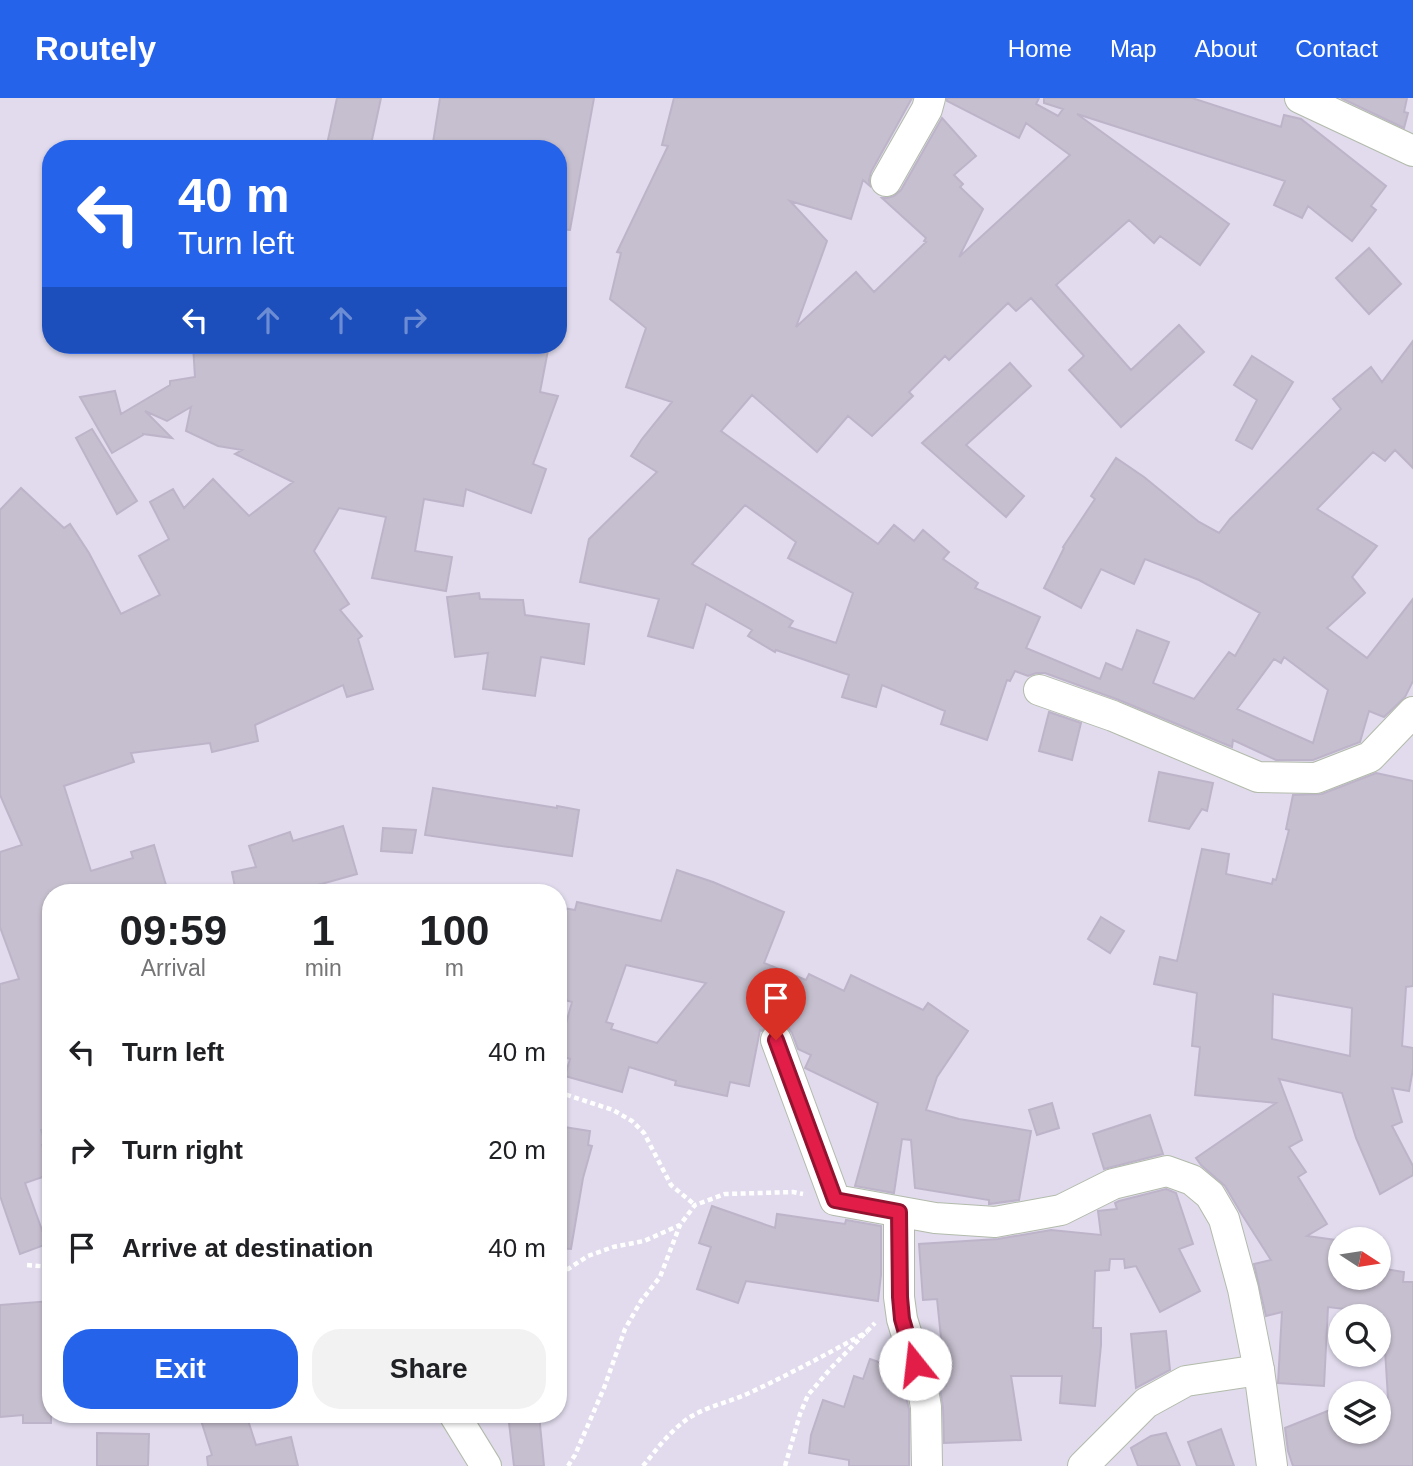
<!DOCTYPE html>
<style>
body{margin:0;font-family:Arial,sans-serif;background:#f2f2f2;color:#202124;height:100vh;display:flex;flex-direction:column;font-size:26px;white-space:nowrap}
*{box-sizing:border-box;margin:0}
p{font-size:23px;color:#757577}
.icon{flex:none;width:38px;height:38px;fill:none;stroke:currentColor;stroke-width:2;stroke-linecap:round;stroke-linejoin:round}
.map{position:relative;flex:1;overflow:hidden}
.drawer{position:absolute;left:42px;top:786px;width:525px;height:539px;display:flex;flex-direction:column;background:#fff;border-radius:28px;box-shadow:0 2px 5px #0004}
.drawer>*{flex:none}
.hud{position:absolute;left:42px;top:42px;width:525px;height:214px;border-radius:28px;box-shadow:0 2px 5px #0004;background:#2563eb;color:#fff;overflow:hidden}
.needle{width:46px;rotate:102deg}
.tools{position:absolute;left:1328px;top:1129px;display:grid;gap:14px}
.tools a{display:grid;place-items:center;width:63px;height:63px;border-radius:50%;background:#fff;box-shadow:0 2px 5px #0004;font-size:35px}
.pin{position:absolute;display:grid;place-items:center;width:60px;height:60px;color:#fff;margin:-72px -30px;border-radius:50% 50% 50% 0;rotate:-45deg;box-shadow:0 0 7px #0007}
.pin .icon{rotate:45deg}
.me{position:absolute;width:77px;margin:-38px;rotate:344deg;stroke-linejoin:round;filter:drop-shadow(0 0 5px #0008)}
.turn{display:flex;align-items:center;gap:24px;height:147px;padding:0 21px;font-size:32px}
.turn .icon{width:91px;height:91px;stroke-width:2.5}
.turn b{display:block;font-size:49px;line-height:60px}
.lanes{display:flex;align-items:center;height:66px;padding:0 21px;background:#0003;justify-content:center;gap:35px;direction:ltr}
.lanes .off{opacity:.35}
.eta{display:flex;justify-content:space-evenly;align-items:center;height:119px;text-align:center}
.eta b{font-size:42px;font-weight:700;line-height:49px}
.primary-button{display:flex;gap:14px;margin-top:auto;padding:14px 21px}
.primary-button a{flex:1;height:80px;border-radius:28px;background:#2563eb;color:#fff;font-size:28px;font-weight:700;line-height:80px;text-align:center}
.primary-button a+a{background:#f2f2f2;color:#202124}
ul{padding:0;list-style:none}
li{display:flex;align-items:center;gap:21px;height:98px;padding:0 21px}
li div{flex:1}
li b{display:block;font-size:26px}
li em{font-style:normal}
header{display:flex;align-items:center;gap:42px;box-sizing:border-box;height:98px;padding:0 35px;background:#2563eb;color:#fff}
header strong{font-size:33px}
nav{display:flex;gap:38px;margin-inline-start:auto;font-size:24px}
.map>svg:first-child{display:block}
</style>
<header>
<strong>Routely</strong>
<nav><a>Home</a><a>Map</a><a>About</a><a>Contact</a></nav>
</header>
<div class="map">
<svg width="1413" height="1368" viewBox="0 0 1413 1368">
<rect width="100%" height="100%" fill="#e1dbed"/>
<g fill="#c6bfcf" stroke="#bdb4c9" stroke-width="2" fill-rule="evenodd">
<polygon points="337,0 381,0 370,51 326,51"/>
<polygon points="440,0 594,0 570,132 558,131 558,51 432,51"/>
<path d="M 674,0 L 912,0 L 871,74 L 869,82 L 870,88 L 863,82 L 851,121 L 790,103 L 827,143 L 796,229 L 856,174 L 874,194 L 926,144 L 924,143 L 926,140 L 882,100 L 887,100 L 894,98 L 901,92 L 942,20 L 976,58 L 954,77 L 963,86 L 960,89 L 983,111 L 959,159 L 1070,57 L 1026,25 L 1019,40 L 947,3 L 947,0 L 1039,0 L 1036,6 L 1058,18 L 1063,11 L 1044,5 L 1044,0 L 1192,0 L 1281,29 L 1284,17 L 1301,21 L 1386,88 L 1371,108 L 1376,112 L 1352,143 L 1308,108 L 1302,120 L 1274,107 L 1285,83 L 1077,16 L 1229,126 L 1200,167 L 1160,138 L 1154,145 L 1129,122 L 1056,187 L 1131,272 L 1179,227 L 1204,254 L 1121,329 L 1069,272 L 1084,258 L 1031,200 L 1016,213 L 1008,205 L 949,262 L 945,258 L 909,294 L 913,298 L 872,338 L 848,318 L 817,354 L 752,297 L 721,333 L 878,446 L 894,427 L 914,443 L 923,432 L 949,454 L 943,461 L 978,485 L 975,490 L 1040,519 L 1026,550 L 1100,581 L 1106,565 L 1122,572 L 1137,532 L 1169,544 L 1153,585 L 1194,601 L 1229,554 L 1235,558 L 1260,515 L 1199,482 L 1145,461 L 1134,486 L 1101,471 L 1081,510 L 1044,490 L 1064,450 L 1063,449 L 1095,401 L 1091,398 L 1116,360 L 1144,379 L 1199,424 L 1219,435 L 1230,421 L 1341,311 L 1333,301 L 1371,269 L 1382,284 L 1413,243 L 1413,370 L 1395,352 L 1385,363 L 1373,354 L 1317,411 L 1377,448 L 1352,479 L 1365,495 L 1327,530 L 1367,560 L 1413,501 L 1413,583 L 1405,599 L 1384,619 L 1369,613 L 1360,644 L 1313,662 L 1276,662 L 1233,642 L 1232,649 L 1119,602 L 1045,575 L 1036,575 L 1028,578 L 1015,573 L 1010,583 L 1007,582 L 987,642 L 941,626 L 945,613 L 882,587 L 876,609 L 842,599 L 849,577 L 776,552 L 775,554 L 748,538 L 752,532 L 706,506 L 693,550 L 648,538 L 659,501 L 580,484 L 589,441 L 657,374 L 631,358 L 642,341 L 672,304 L 626,289 L 646,230 L 610,201 L 621,155 L 617,154 L 668,48 L 662,47 ZM 745,407 L 796,444 L 788,460 L 853,495 L 836,545 L 789,529 L 793,523 L 692,466 ZM 1284,559 L 1328,592 L 1313,645 L 1237,611 L 1274,561 L 1281,565 Z"/>
<polygon points="1341,0 1407,0 1404,14 1408,15 1404,30"/>
<polygon points="1369,150 1401,186 1369,216 1336,180"/>
<polygon points="193,247 549,247 540,294 558,298 533,366 546,371 531,415 466,391 463,408 424,401 415,453 452,459 446,493 372,480 386,419 339,410 314,453 349,506 340,512 362,538 358,541 373,591 347,599 343,587 255,627 258,643 212,654 210,645 131,655 134,664 64,688 91,773 133,760 131,754 154,747 168,794 51,794 51,1030 41,1032 46,1046 42,1047 51,1076 25,1085 47,1146 20,1156 0,1098 0,886 19,881 0,829 0,754 22,747 0,697 0,412 21,390 64,430 70,426 89,455 121,516 160,497 139,458 169,441 150,404 173,391 184,410 213,381 249,418 293,384 235,356 242,352 218,348 186,333 191,309 167,323 145,313 172,340 143,336 143,337 112,355 80,299 115,293 121,316 170,287 170,283 195,279"/>
<polygon points="1252,258 1293,284 1252,351 1236,342 1257,302 1234,287"/>
<polygon points="1010,265 1031,288 966,347 1024,398 1006,419 922,345"/>
<polygon points="92,331 137,403 117,416 76,340"/>
<polygon points="479,495 480,501 523,502 525,517 589,526 584,566 541,559 535,598 483,591 488,555 455,559 447,499"/>
<polygon points="1049,614 1081,625 1072,662 1039,653"/>
<polygon points="1159,674 1213,685 1207,713 1202,711 1189,731 1149,723"/>
<path d="M 1376,675 L 1413,683 L 1413,888 L 1406,889 L 1402,948 L 1413,950 L 1413,971 L 1409,993 L 1392,990 L 1402,1024 L 1392,1028 L 1413,1068 L 1413,1077 L 1380,1096 L 1356,1040 L 1342,995 L 1279,981 L 1302,1042 L 1289,1049 L 1306,1074 L 1298,1079 L 1327,1126 L 1307,1138 L 1336,1142 L 1340,1147 L 1340,1180 L 1379,1180 L 1379,1170 L 1404,1174 L 1403,1184 L 1413,1184 L 1413,1368 L 1293,1368 L 1288,1353 L 1285,1330 L 1340,1308 L 1340,1334 L 1379,1334 L 1379,1320 L 1389,1316 L 1385,1252 L 1379,1252 L 1379,1215 L 1328,1209 L 1324,1288 L 1278,1285 L 1282,1214 L 1266,1218 L 1254,1166 L 1271,1162 L 1241,1115 L 1225,1088 L 1201,1067 L 1196,1060 L 1276,1005 L 1195,997 L 1200,949 L 1192,948 L 1197,895 L 1154,886 L 1160,859 L 1177,863 L 1202,751 L 1229,756 L 1226,776 L 1272,786 L 1273,781 L 1276,782 L 1289,732 L 1286,731 L 1293,697 L 1322,696 ZM 1273,896 L 1352,910 L 1350,958 L 1272,941 Z"/>
<polygon points="433,690 557,710 557,708 579,712 572,758 425,737"/>
<polygon points="343,728 357,776 307,790 308,794 236,794 232,774 256,769 249,748 290,734 293,743"/>
<polygon points="383,730 416,732 412,755 381,753"/>
<path d="M 677,772 L 713,784 L 784,814 L 764,865 L 806,882 L 809,876 L 844,893 L 851,877 L 923,912 L 928,905 L 968,933 L 937,979 L 926,1012 L 959,1021 L 1031,1033 L 1019,1102 L 989,1106 L 989,1102 L 915,1090 L 911,1042 L 902,1041 L 894,1095 L 855,1088 L 878,1005 L 805,970 L 811,957 L 798,951 L 792,935 L 787,928 L 780,925 L 771,925 L 762,933 L 760,932 L 749,988 L 730,984 L 727,998 L 675,987 L 676,983 L 629,969 L 622,994 L 565,978 L 570,961 L 558,957 L 558,954 L 572,904 L 558,900 L 558,809 L 575,812 L 577,804 L 661,823 ZM 626,867 L 706,885 L 657,945 L 611,931 L 613,926 L 606,924 Z"/>
<polygon points="1101,819 1124,833 1110,855 1088,841"/>
<polygon points="1052,1005 1059,1030 1037,1037 1029,1012"/>
<polygon points="1150,1017 1163,1056 1104,1071 1093,1036"/>
<polygon points="558,1028 590,1033 588,1047 592,1048 583,1080 571,1151 558,1150"/>
<polygon points="1166,1091 1176,1095 1193,1146 1179,1151 1200,1193 1160,1214 1136,1168 1125,1170 1124,1161 1110,1161 1109,1172 1095,1173 1093,1230 1101,1230 1101,1247 1095,1308 1060,1305 1062,1278 1011,1278 1021,1342 944,1345 943,1309 939,1285 946,1288 937,1201 923,1202 919,1146 998,1141 1051,1132 1101,1137 1098,1113 1117,1111 1115,1105 1119,1103"/>
<polygon points="712,1108 775,1130 777,1116 845,1126 846,1122 881,1128 881,1177 878,1203 746,1183 738,1205 697,1191 711,1149 699,1145"/>
<polygon points="51,1203 51,1325 23,1325 23,1317 0,1319 0,1207"/>
<polygon points="1166,1233 1170,1272 1136,1290 1131,1236"/>
<polygon points="870,1261 899,1271 909,1311 909,1368 849,1368 849,1362 809,1355 811,1337 823,1302 844,1309 854,1278 863,1281"/>
<polygon points="199,1316 246,1316 256,1347 291,1339 298,1368 208,1368 207,1359 212,1357"/>
<polygon points="508,1316 539,1316 544,1368 514,1368"/>
<polygon points="1221,1331 1234,1368 1197,1368 1188,1344"/>
<polygon points="97,1335 149,1336 148,1368 97,1368"/>
<polygon points="1166,1335 1180,1368 1138,1368 1131,1350 1151,1338"/>
</g>
<g fill="none" stroke-linecap="round" stroke-linejoin="round">
<g stroke="#b2bbab" stroke-width="32">
<g id="street">
<polyline points="1300,0 1413,53"/>
<polyline points="886,83 927,11 930,0"/>
<polyline points="1039,592 1113,618 1258,679 1316,680 1370,659 1413,614"/>
<polyline points="776,942 835,1102 935,1120 995,1124 1061,1112 1113,1086 1167,1073 1192,1082 1210,1097 1224,1121 1243,1191 1259,1272 1272,1368"/>
<polyline points="899,1114 899,1199 902,1221 922,1287 926,1309 927,1368"/>
<polyline points="454,1316 486,1368"/>
<polyline points="1083,1368 1146,1305 1186,1283 1259,1272"/>
</g>
</g>
<g stroke="#fff" stroke-width="4.5" stroke-dasharray="5 3.5" stroke-linecap="butt">
<polyline points="558,994 613,1012 632,1023 644,1035 671,1087 695,1107"/>
<polyline points="27,1167 51,1169"/>
<polyline points="558,1171 568,1171 588,1158 613,1149 644,1143 680,1127 695,1107 725,1096 793,1094 803,1096"/>
<polyline points="568,1368 575,1357 604,1290 625,1231 641,1203 660,1179 680,1127"/>
<path d="M 643,1368 C 657,1351 672,1330 692,1318 C 709,1308 729,1304 747,1296 C 788,1277 827,1256 867,1234"/>
<polyline points="785,1368 800,1316 808,1297 831,1270 875,1225"/>
</g>
<use href="#street" stroke="#fff" stroke-width="30"/>
</g>
<g fill="none" stroke-linecap="round" stroke-linejoin="round">
<g stroke="#92132f" stroke-width="18">
<polyline id="route" points="776,942 835,1102 899,1114 900,1199 902,1221 915,1266"/>
</g>
<use href="#route" stroke="#e11d48" stroke-width="12"/>
</g>
</svg>
<div class="tools">
<a><svg class="needle" viewBox="-14 -14 28 28"><path d="M0-13l5 13h-10z" fill="#e53935"/><path d="M0 13l5-13h-10z" fill="#757577"/></svg></a>
<a><svg class="icon" aria-label="search" viewBox="0 0 24 24"><circle cx="10" cy="10" r="6"/><path d="M15 15l6 6"/></svg></a>
<a><svg class="icon" aria-label="layers" viewBox="0 0 24 24"><path d="M12 4l9 5-9 5-9-5zM3 14l9 5 9-5"/></svg></a>
</div>
<div class="pin" style="left:776px;top:942px;background:#d93025"><svg class="icon" aria-label="arrive" viewBox="0 0 24 24"><path d="M6 21V4h12l-3 4 3 4H6"/></svg></div>
<svg class="me" style="left:915px;top:1266px" viewBox="-20 -20 40 40"><circle r="19" fill="#fff"/><path d="M0-13L10 11 0 6-10 11z" fill="#e11d48"/></svg>
<div class="hud">
<div class="turn"><svg class="icon" aria-label="left" viewBox="0 0 24 24"><path d="M17 20v-9H6M10 6l-5 5 5 5"/></svg><div><b>40 m</b>Turn left</div></div>
<div class="lanes"><svg class="icon" aria-label="left" viewBox="0 0 24 24"><path d="M17 20v-9H6M10 6l-5 5 5 5"/></svg><svg class="icon off" aria-label="ahead" viewBox="0 0 24 24"><path d="M12 20V5M6 11l6-6 6 6"/></svg><svg class="icon off" aria-label="ahead" viewBox="0 0 24 24"><path d="M12 20V5M6 11l6-6 6 6"/></svg><svg class="icon off" aria-label="right" viewBox="0 0 24 24"><path d="M7 20v-9h11M14 6l5 5-5 5"/></svg></div>
</div>
<section class="drawer">
<div class="eta">
<div><b>09:59</b><p>Arrival</p></div>
<div><b>1</b><p>min</p></div>
<div><b>100</b><p>m</p></div>
</div>
<ul>
<li><svg class="icon" aria-label="left" viewBox="0 0 24 24"><path d="M17 20v-9H6M10 6l-5 5 5 5"/></svg><div><b>Turn left</b></div><em>40 m</em></li>
<li><svg class="icon" aria-label="right" viewBox="0 0 24 24"><path d="M7 20v-9h11M14 6l5 5-5 5"/></svg><div><b>Turn right</b></div><em>20 m</em></li>
<li><svg class="icon" aria-label="arrive" viewBox="0 0 24 24"><path d="M6 21V4h12l-3 4 3 4H6"/></svg><div><b>Arrive at destination</b></div><em>40 m</em></li>
</ul>
<div class="primary-button"><a>Exit</a><a>Share</a></div>
</section>
</div>
